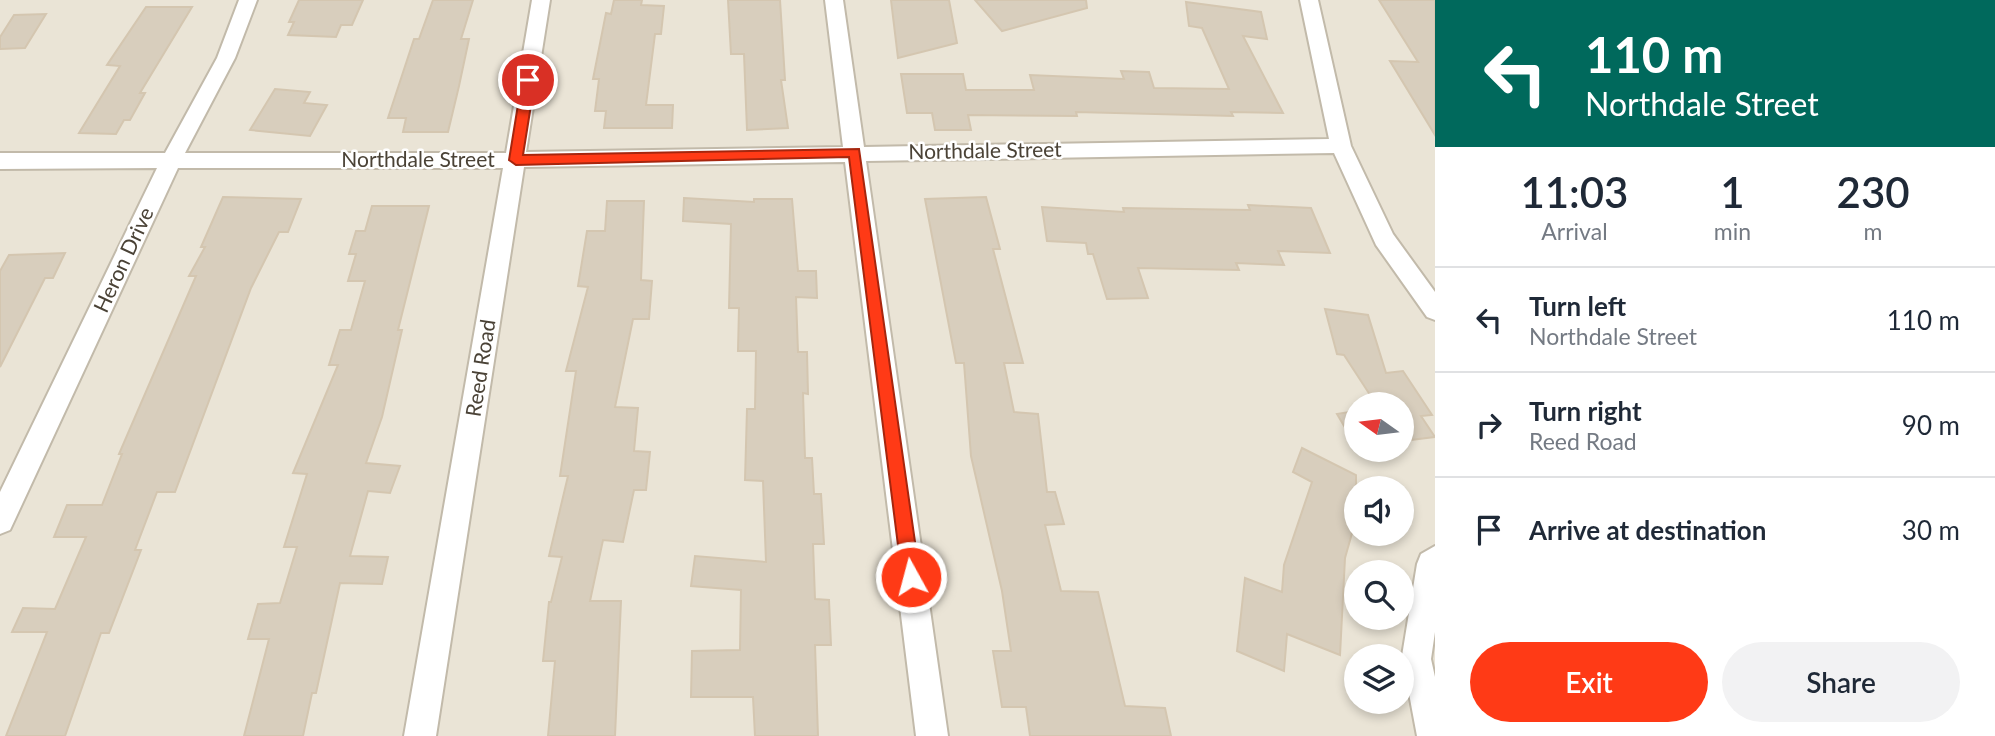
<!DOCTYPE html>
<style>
body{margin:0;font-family:Lato,sans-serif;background:#f2f2f3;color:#1f2937;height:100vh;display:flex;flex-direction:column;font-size:26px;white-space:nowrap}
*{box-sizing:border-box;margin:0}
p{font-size:23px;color:#747a83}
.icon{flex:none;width:38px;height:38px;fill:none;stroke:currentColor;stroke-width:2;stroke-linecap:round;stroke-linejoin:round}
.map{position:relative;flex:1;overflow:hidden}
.sheet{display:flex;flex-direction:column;background:#fff;width:560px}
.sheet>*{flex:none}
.banner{background:#00695c;color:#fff;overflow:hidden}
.needle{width:46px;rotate:284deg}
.fabs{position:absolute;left:1344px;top:392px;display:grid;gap:14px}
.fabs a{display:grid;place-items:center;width:70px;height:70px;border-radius:50%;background:#fff;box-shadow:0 4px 10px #0003;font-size:35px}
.pin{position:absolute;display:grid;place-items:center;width:60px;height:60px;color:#fff;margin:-30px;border:4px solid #fff;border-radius:50%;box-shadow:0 2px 7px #0007}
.me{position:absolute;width:77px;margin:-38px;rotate:353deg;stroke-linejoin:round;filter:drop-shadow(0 0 5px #0008)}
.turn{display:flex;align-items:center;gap:24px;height:147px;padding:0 35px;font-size:32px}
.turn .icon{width:91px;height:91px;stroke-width:2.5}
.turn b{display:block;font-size:49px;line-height:60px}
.eta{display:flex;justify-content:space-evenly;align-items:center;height:119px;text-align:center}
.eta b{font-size:42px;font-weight:600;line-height:49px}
.primary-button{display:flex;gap:14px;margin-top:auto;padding:14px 35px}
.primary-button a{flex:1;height:80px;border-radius:42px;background:#ff3a16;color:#fff;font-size:28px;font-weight:600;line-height:80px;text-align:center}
.primary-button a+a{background:#f2f2f3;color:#1f2937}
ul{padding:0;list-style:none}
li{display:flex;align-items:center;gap:21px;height:105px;padding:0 35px;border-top:2px solid #e0e1e3}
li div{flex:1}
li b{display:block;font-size:26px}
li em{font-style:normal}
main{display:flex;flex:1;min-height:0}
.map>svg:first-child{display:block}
</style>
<main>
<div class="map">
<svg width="1435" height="736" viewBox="0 0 1435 736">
<rect width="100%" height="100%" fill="#f6f2e9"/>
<path fill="#eae4d6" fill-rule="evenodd" d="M 0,0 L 1435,0 L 1435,736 L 0,736 ZM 1356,404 L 1402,404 L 1402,450 L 1356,450 ZM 1356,488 L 1402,488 L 1402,534 L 1356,534 ZM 1356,572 L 1402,572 L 1402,618 L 1356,618 ZM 1356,656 L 1402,656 L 1402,702 L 1356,702 Z"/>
<g fill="#d8cebd" stroke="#d4c6b0" stroke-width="2">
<polygon points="299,0 363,0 352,25 341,25 336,37 288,35 294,22 289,22"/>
<polygon points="433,0 473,0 461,39 469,39 459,86 448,132 403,132 406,118 388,118 414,39 419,39"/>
<polygon points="614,0 642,0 641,5 664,6 661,34 655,34 646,105 673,105 672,128 604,128 606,111 595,111 599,79 593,79 606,13 611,14"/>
<polygon points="728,0 780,0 785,80 781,80 788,128 747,130 744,54 731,54"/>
<polygon points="891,0 949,0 957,43 898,58"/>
<polygon points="975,0 1086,0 1087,8 1002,31"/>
<polygon points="1379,0 1435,0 1435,135 1390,61 1418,62"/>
<polygon points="1186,2 1261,12 1267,39 1243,36 1283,113 1231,112 1233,116 1076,112 1077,116 968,115 971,130 935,130 932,113 907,113 901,74 963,74 966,90 1034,90 1030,75 1124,79 1121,71 1149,72 1154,88 1229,89 1202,28 1189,26"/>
<polygon points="146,7 192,7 140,93 145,93 130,120 124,120 116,134 79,133 120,66 107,65"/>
<polygon points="46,14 25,48 0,49 0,37 14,15"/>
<polygon points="275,89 310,92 304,103 327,105 310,136 250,130"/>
<polygon points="223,197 301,199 288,232 279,232 251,288 175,492 157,492 135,550 141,550 109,633 101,633 65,736 6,736 47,632 12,632 23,608 55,609 86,537 54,537 67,505 102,505 122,454 119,454 196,276 189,276 205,247 201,247"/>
<polygon points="986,197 1000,249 993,249 1023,363 1004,363 1014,412 1038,414 1047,492 1055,492 1064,524 1045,525 1061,591 1098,592 1125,706 1165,708 1171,736 1030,736 1026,707 1002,707 993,651 1011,651 1002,591 971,456 964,363 956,363 925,199"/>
<polygon points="684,198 754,202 754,199 792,199 798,271 816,271 817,298 796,297 798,352 807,352 808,394 803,393 805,458 812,458 814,494 821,494 824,544 813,544 815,599 829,600 831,645 815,645 818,736 755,736 753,697 691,697 692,651 740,650 741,590 691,586 695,556 766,562 763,481 745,480 747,409 755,409 756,351 738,351 739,308 729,308 731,224 683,221"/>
<polygon points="607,201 644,201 641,280 652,281 649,319 633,319 615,407 638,408 634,451 650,452 646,490 634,490 623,542 603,540 590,601 621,601 615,736 548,736 555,661 543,661 549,602 551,602 562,557 549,556 568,476 560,476 576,371 566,371 588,287 578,286 587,231 605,231"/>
<polygon points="1248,205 1311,208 1330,253 1278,251 1284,265 1236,263 1239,270 1138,268 1148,298 1107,299 1093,254 1088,254 1086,243 1047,241 1042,207 1124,212 1123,208 1250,210"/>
<polygon points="372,206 429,206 398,330 402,330 382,417 366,463 400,466 390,493 368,491 350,556 388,557 382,584 340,583 316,693 312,693 303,736 244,736 269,639 248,639 258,604 280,603 297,547 284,547 307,474 293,473 338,365 329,365 340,330 351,330 365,281 348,281 356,254 349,254 356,231 365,231"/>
<polygon points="65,253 53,278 45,278 0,367 0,271 9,255"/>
<polygon points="1325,309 1368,315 1386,373 1403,371 1432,415 1421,416 1435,437 1402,441 1402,404 1376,404 1344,355 1337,354"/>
<polygon points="1356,411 1356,446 1337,414"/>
<polygon points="1302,448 1356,475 1356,519 1345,558 1340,655 1287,634 1284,671 1237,651 1245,578 1282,592 1284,565 1312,482 1293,472"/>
</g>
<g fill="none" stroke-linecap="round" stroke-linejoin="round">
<g stroke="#c2baaa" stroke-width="4">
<g id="minor">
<polygon points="239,0 257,0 235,58 185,153 506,153 532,0 550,0 526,152 843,147 825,0 843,0 864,147 1329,139 1300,0 1318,0 1351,146 1393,234 1435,292 1435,320 1427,317 1376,245 1334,153 866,161 948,736 916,736 845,162 524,167 436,736 404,736 503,168 178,168 10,530 0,534 0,492 157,168 0,169 0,153 165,153 217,58"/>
<polygon points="1435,546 1435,632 1431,659 1435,677 1435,736 1417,736 1402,656 1417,564 1421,554"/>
</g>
</g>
<use href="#minor" fill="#fff" fill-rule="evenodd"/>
</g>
<polygon fill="#ff3a16" stroke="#a6260e" stroke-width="2" points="528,76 535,80 523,155 859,149 920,577 918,583 911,586 905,583 902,577 849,157 516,165 509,160 522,80"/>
<g text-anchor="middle" stroke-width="5" stroke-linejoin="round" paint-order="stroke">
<g font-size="21" fill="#4a4236" stroke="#fff">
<text transform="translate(985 151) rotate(-1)" y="7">Northdale Street</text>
<text x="418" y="167">Northdale Street</text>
<text transform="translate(124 260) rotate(-65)" y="7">Heron Drive</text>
<text transform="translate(481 368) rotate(-81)" y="7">Reed Road</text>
</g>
</g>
</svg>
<div class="fabs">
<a><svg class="needle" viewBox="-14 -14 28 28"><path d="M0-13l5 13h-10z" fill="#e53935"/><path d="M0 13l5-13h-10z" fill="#747a83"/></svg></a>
<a><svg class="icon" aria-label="sound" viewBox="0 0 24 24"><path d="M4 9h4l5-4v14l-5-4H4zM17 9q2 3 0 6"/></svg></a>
<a><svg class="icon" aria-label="search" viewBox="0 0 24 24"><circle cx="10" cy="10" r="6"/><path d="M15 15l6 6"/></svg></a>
<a><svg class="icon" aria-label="layers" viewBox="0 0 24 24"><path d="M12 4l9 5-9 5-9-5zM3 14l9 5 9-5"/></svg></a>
</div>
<div class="pin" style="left:528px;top:80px;background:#d93025"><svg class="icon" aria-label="arrive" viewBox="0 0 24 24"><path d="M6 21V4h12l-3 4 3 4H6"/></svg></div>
<svg class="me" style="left:911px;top:577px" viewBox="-20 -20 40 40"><circle r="17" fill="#ff3a16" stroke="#fff" stroke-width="3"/><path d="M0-11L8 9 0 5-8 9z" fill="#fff"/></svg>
</div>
<section class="sheet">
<div class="banner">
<div class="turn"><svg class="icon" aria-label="left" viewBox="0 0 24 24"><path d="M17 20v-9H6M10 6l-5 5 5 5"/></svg><div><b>110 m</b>Northdale Street</div></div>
</div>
<div class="eta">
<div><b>11:03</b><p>Arrival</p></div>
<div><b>1</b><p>min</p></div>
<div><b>230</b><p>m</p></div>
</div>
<ul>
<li><svg class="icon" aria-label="left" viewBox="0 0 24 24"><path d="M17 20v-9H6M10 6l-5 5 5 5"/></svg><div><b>Turn left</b><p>Northdale Street</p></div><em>110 m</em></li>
<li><svg class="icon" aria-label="right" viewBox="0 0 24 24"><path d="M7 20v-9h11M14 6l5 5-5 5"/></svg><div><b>Turn right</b><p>Reed Road</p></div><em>90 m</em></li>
<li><svg class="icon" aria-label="arrive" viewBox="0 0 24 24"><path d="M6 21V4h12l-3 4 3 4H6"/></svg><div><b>Arrive at destination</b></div><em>30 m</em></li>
</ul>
<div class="primary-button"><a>Exit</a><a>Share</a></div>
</section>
</main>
